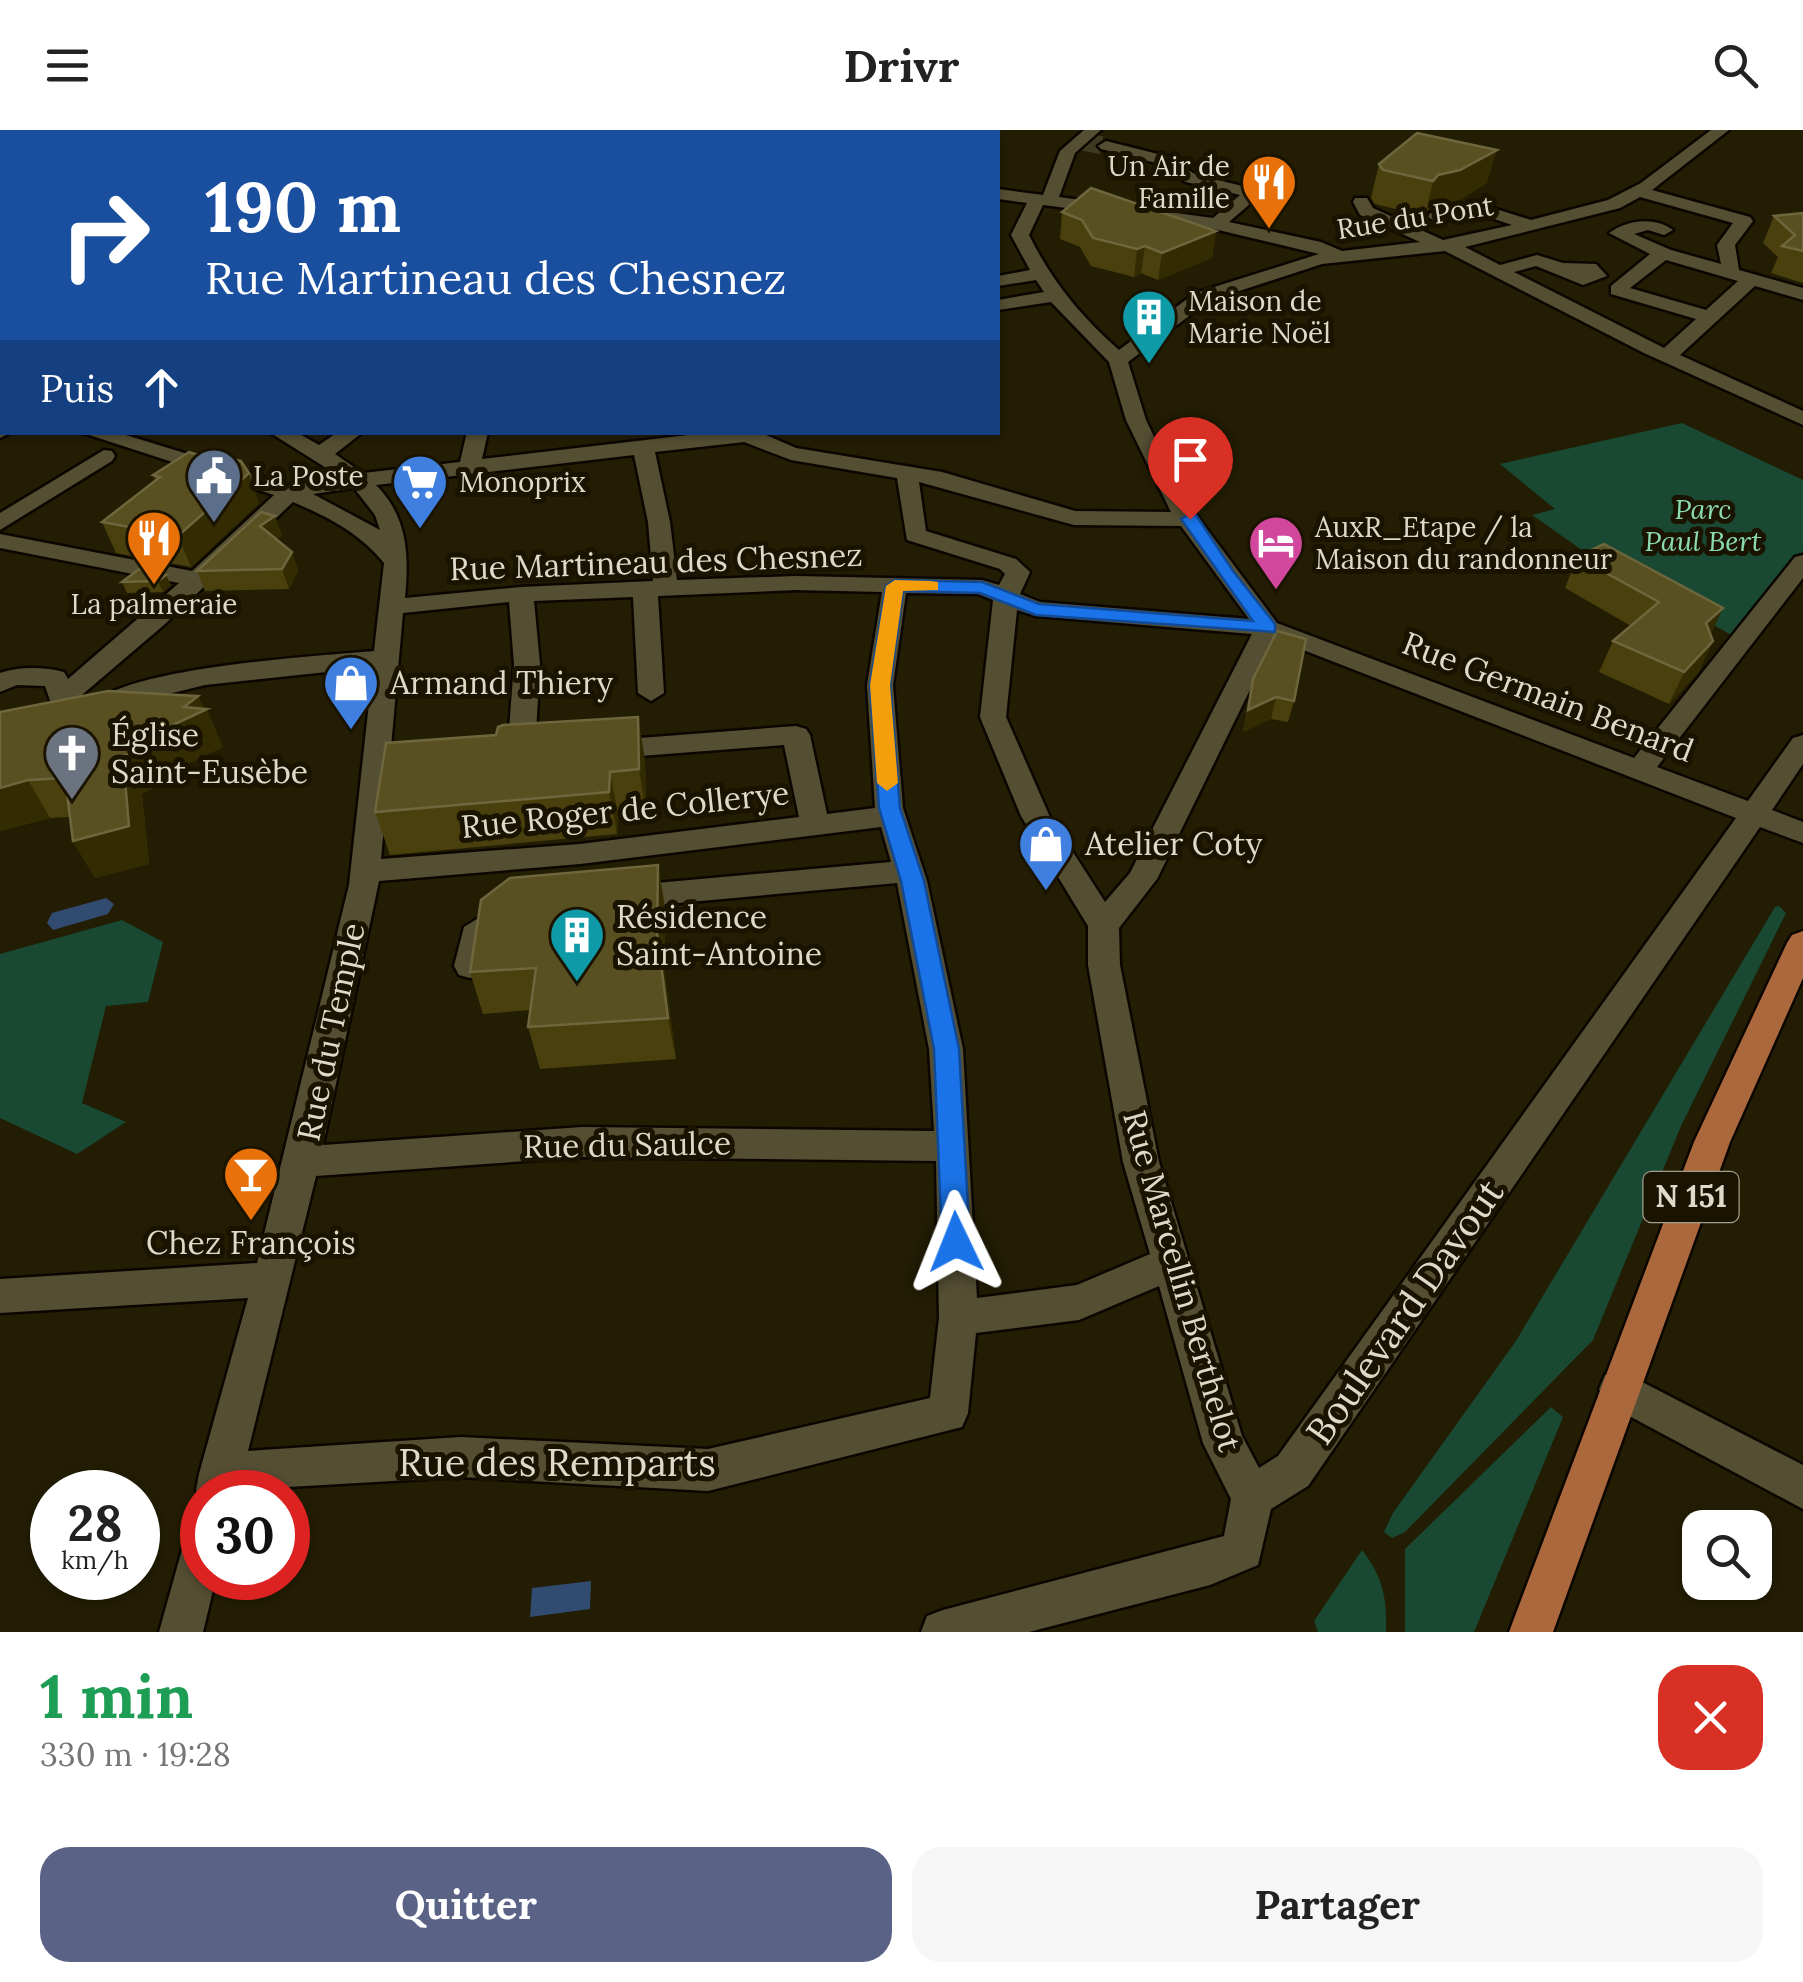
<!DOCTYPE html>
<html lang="fr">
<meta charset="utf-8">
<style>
body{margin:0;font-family:Lora,serif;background:#f6f6f6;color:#222;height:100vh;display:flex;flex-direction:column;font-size:38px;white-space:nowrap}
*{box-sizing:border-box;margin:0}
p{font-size:32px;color:#767676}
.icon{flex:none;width:55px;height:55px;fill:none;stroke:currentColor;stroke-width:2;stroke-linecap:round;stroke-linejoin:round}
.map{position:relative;height:1502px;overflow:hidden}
.sheet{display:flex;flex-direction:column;background:#fff;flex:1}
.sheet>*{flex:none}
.guide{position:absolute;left:0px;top:0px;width:1000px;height:305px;box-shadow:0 2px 8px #0004;background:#1a4fa0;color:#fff;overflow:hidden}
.fabs{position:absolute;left:1682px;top:1380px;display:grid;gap:20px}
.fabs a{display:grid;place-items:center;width:90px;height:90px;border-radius:20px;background:#fff;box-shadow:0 2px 8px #0004;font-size:50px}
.speed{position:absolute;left:30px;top:1340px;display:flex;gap:20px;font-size:50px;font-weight:700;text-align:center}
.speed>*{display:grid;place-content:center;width:130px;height:130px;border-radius:50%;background:#fff;box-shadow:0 2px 8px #0004;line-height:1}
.speed small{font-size:25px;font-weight:400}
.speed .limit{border:15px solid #d22;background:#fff;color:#111}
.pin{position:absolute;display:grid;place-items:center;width:85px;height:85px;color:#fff;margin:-102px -42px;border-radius:50% 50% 50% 0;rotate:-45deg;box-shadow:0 0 10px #0007}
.pin .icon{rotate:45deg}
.me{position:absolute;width:110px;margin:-55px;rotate:358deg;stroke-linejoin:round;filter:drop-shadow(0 0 8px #0008)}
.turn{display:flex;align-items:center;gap:35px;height:210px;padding:0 40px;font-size:45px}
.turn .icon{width:130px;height:130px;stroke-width:2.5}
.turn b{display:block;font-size:70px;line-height:85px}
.then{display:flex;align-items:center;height:95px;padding:0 40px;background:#0003;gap:20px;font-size:38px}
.round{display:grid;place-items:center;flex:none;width:105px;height:105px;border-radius:30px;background:#f6f6f6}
.overview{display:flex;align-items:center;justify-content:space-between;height:170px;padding:0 40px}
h1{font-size:60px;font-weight:700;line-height:75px;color:#1e9e55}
.primary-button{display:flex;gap:20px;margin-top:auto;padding:20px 40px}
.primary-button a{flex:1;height:115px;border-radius:30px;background:#5a6385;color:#fff;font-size:40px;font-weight:700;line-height:115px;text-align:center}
.primary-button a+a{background:#f6f6f6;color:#222}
header{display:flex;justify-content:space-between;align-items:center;height:130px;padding:0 40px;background:#fff;font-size:45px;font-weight:700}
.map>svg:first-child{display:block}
</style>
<header><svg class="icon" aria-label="menu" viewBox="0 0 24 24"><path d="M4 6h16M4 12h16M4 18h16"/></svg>Drivr<svg class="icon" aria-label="search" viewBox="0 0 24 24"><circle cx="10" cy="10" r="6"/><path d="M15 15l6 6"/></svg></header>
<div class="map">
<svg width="1803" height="1502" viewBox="0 0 1803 1502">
<rect width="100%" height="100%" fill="#221d03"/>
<g fill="#194933">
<polygon points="1682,293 1803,350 1803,421 1735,507 1592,427 1532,385 1555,379 1500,334"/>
<polygon points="1779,776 1786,783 1681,996 1593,1210 1405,1402 1392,1408 1384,1402 1393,1383 1516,1211 1775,777"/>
<polygon points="122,790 163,812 148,872 106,876 82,973 126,992 77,1024 0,988 0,824"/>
<polygon points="1551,1277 1563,1287 1474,1502 1405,1502 1405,1419"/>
<path d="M 1362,1420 C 1383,1447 1387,1468 1386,1502 L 1318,1502 L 1314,1491 Z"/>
</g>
<g fill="#324b70">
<polygon points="106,768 114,774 108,784 53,800 47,793 52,783"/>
<polygon points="591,1451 590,1479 530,1487 532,1458"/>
</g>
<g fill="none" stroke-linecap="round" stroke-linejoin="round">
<polyline stroke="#3e3921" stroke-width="18" stroke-dasharray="18 9" stroke-linecap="butt" points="1084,12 1106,16"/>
<g stroke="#0b0700" stroke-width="5">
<g id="street">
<polygon points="77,0 93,0 95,2 79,2"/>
<polygon points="581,0 607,0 609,2 583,2"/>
<path d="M 1084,0 L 1101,0 L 1075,23 L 1059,67 L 1213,88 L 1240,65 L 1186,52 L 1168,42 L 1168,36 L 1101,19 L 1098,16 L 1106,11 L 1186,31 L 1188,34 L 1184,38 L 1197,45 L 1259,60 L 1259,66 L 1229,92 L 1321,112 L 1342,121 L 1420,112 L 1360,85 L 1353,72 L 1355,68 L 1367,68 L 1373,78 L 1443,110 L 1512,95 L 1476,83 L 1436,92 L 1428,87 L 1430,83 L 1477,73 L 1531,90 L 1608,70 L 1641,53 L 1711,0 L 1729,0 L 1652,60 L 1750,87 L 1753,91 L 1735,115 L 1739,140 L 1803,158 L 1803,170 L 1755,156 L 1680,225 L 1803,281 L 1803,295 L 1644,223 L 1445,121 L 1322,134 L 1209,171 L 1128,232 L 1146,290 L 1183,367 L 1277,493 L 1634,628 L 1795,427 L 1803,425 L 1803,448 L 1657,637 L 1748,671 L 1793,608 L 1803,605 L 1803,634 L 1772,680 L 1803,692 L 1803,713 L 1760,697 L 1308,1356 L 1271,1379 L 1258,1435 L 1210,1455 L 1029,1502 L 921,1502 L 927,1486 L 943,1480 L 1224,1406 L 1231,1369 L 1203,1313 L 1159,1156 L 1079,1190 L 976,1203 L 968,1283 L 962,1297 L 708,1361 L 461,1347 L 202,1362 L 202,1375 L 196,1360 L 199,1344 L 248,1168 L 0,1183 L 0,1149 L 257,1133 L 349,755 L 373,537 L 205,555 L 144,570 L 102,586 L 89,578 C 118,537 321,526 374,521 L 384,433 C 360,403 328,387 293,372 L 165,494 L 76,570 L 80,582 L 67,591 L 54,582 L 45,556 L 17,555 L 0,562 L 0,543 C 19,536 45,537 64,542 L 68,549 L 179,453 L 0,418 L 0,404 L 192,441 L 274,365 L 80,302 L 116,302 L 292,356 L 339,346 L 269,302 L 296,302 L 319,315 L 338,302 L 363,302 L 335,324 L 363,343 L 460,332 L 467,302 L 488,302 L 482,329 L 714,302 L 759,302 L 796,318 L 942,342 L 1075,381 L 1171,382 L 1126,290 L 1109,232 L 1051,172 L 998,180 L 998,170 L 1044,162 L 1036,150 L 998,156 L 998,146 L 1030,140 L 1011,105 L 1027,73 L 998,69 L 998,59 L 1043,65 L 1060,21 ZM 1640,67 L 1733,93 L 1717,115 L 1721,134 L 1671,120 L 1634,104 L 1648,100 L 1664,105 L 1673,100 C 1654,86 1627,90 1609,103 L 1650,124 L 1611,156 L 1611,164 L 1696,189 L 1664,218 L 1514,142 L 1536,136 L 1583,155 L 1607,146 L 1596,134 L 1563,133 L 1537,125 L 1500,135 L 1465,117 L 1620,78 ZM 1043,75 L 1193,94 L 1319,124 L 1195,163 L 1119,220 C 1081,187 1051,150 1029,105 ZM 1666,130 L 1738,151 L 1706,180 L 1630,158 ZM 744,312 L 791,330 L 897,348 L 907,410 L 1000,439 L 1005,444 L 999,455 L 982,450 L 796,446 L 677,450 L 670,392 L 655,322 ZM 634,325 L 648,392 L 653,451 L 521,457 L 405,468 C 409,426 408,387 376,355 ZM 919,352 L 1074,395 L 1181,396 L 1249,489 L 1040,472 L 1020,464 L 1030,442 L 1016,429 L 926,401 ZM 354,358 L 375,385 L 380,400 L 313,364 ZM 796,460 L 882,462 L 867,555 L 875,678 L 827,684 L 810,605 L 806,599 L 796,596 L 601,611 L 591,614 L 587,620 L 591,626 L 601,629 L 784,615 L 799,687 L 580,714 L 381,729 L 403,483 L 509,472 L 514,534 L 507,626 L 511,632 L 535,632 L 539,626 L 535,620 L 540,534 L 534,471 L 633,467 L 638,563 L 651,571 L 664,563 L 658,466 ZM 906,463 L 978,464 L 993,470 L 980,587 L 1021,686 L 1088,796 L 1088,835 L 1123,1032 L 1150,1124 L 1077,1155 L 977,1168 L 963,919 L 927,751 L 903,678 L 893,555 ZM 1017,480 L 1036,486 L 1252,504 L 1130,743 L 1105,772 L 1049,685 L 1006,587 ZM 1275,509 L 1736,688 L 1278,1326 L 1259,1338 L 1242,1306 L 1159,1032 L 1120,835 L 1119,798 L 1157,749 ZM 881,697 L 891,732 L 623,756 L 612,759 L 608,767 L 612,775 L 623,778 L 897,753 L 929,919 L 934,1001 L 582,997 L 323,1015 L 379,751 L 580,734 ZM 582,1027 L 936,1031 L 939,1188 L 930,1268 L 708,1319 L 461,1307 L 248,1321 L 316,1046 Z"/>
<polygon points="0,41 2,42 2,52 0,51"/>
<rect x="0" y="127" width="2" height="14"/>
<polygon points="2,174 2,186 0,187 0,175"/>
<polygon points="0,295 2,302 12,302 0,308"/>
<polygon points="104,320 112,321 115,326 112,331 0,400 0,383"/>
<polygon points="509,769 520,772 524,780 490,810 481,845 470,848 459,845 454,836 464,797"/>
<polygon points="1619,1240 1803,1335 1803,1379 1605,1273 1599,1259 1605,1245"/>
<polygon points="202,1395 202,1448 216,1448 203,1502 159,1502 187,1402"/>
</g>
</g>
<g stroke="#0b0700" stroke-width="5">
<polygon id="primary" points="1803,801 1803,848 1730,1012 1553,1502 1509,1502 1694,1012 1787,813 1792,805"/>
</g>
<use href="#street" fill="#544e33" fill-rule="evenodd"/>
<use href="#primary" fill="#ac683d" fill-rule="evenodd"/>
</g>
<g fill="#49400e">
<polygon points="1379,34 1487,53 1451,75 1429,79 1425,86 1375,74 1371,68"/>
<polygon points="1062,82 1216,101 1212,128 1158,150 1141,143 1134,147 1091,136 1080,117 1060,109"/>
<polygon points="1803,83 1803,153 1771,143 1778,127 1763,113 1774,86"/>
<polygon points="153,345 259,373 191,437 116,423 102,392 155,350"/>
<polygon points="275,386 282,406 276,409 292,422 298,441 289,459 205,461 197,441"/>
<polygon points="1604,414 1713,511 1698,543 1669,574 1599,542 1613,511 1631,496 1565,458 1577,427"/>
<polygon points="139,439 171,455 163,462 127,463 122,452"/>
<polygon points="1253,549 1294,571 1288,592 1271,589 1243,602"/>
<polygon points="198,566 223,617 166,644 168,650 142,664 149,734 95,748 73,711 70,687 50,688 0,701 0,582"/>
<polygon points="645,629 646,681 618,684 617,704 390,725 375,682"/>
<polygon points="658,735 665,778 665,845 676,929 540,939 528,897 530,880 483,884 470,842"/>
</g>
<g fill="#332b01">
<polygon points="1497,20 1487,53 1451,75 1429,79 1425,86 1433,51 1438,45"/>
<polygon points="1216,101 1212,128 1158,150 1162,123"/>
<polygon points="1145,116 1141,143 1134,147 1137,119"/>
<polygon points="2,259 2,293 0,293 0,260"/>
<polygon points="249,343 259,373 191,437 178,406"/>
<polygon points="275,386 282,406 266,415 260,396"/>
<polygon points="292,422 298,441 289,459 282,439"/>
<polygon points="166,445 171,455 163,462 158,451"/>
<polygon points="1723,478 1708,510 1706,493"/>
<polygon points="1713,511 1698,543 1669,574 1684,542"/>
<polygon points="198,566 204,580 207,579 223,617 166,644 168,650 142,664 149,734 95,748 73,711 123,627"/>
<polygon points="1276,567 1271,589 1243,602 1248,580"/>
<polygon points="638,587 645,629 646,681 639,639"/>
<polygon points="610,642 618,684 617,704 609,662"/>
<polygon points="28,650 50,688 0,701 0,658"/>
<polygon points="658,735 665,778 665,845 676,929 668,888 657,803"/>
</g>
<g fill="#595022" stroke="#6e663d" stroke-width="2.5">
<polygon points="1417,3 1497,20 1460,40 1438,45 1433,51 1383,40 1379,34"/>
<polygon points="1091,58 1216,101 1162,123 1145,116 1137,119 1093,108 1082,90 1062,82"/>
<polygon points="1803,83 1803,121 1782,116 1795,105 1774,86"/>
<polygon points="0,230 2,230 2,259 0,260"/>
<polygon points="189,322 223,333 230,328 241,331 249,343 178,406 102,392 160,347 153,345"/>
<polygon points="261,382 275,386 260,396 292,422 282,439 197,441"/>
<polygon points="1604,414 1723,478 1706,493 1713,511 1684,542 1613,511 1659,472 1577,427"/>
<polygon points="139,439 166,445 158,451 122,452"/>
<polygon points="1277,501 1306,509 1294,571 1276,567 1248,580 1253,549"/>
<polygon points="108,561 198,566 184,577 207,579 145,608 150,612 123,627 129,696 73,711 65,648 28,650 0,658 0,582"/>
<polygon points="638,587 639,639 610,642 609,662 375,682 386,613 496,605 498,597 503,595"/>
<polygon points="658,735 657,803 668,888 528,897 536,838 470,842 481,770 510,748"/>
</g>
<polygon fill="#1a73e8" stroke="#114b97" stroke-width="2.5" points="1190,384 1196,385 1233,441 1275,494 1275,502 1036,485 980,463 903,461 890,555 900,678 924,751 959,919 970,1112 966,1121 956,1124 946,1121 942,1112 934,919 901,751 879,678 870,555 886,456 895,450 982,452 1039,474 1253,491 1181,389"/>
<polygon fill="#f59e0b" points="931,451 938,452 938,460 903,461 890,555 898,653 887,661 877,653 870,555 886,456 895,450"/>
<defs>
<g id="restaurant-pin" transform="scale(2.875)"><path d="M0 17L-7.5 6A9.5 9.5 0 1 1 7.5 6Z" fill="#e8710a" stroke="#191300"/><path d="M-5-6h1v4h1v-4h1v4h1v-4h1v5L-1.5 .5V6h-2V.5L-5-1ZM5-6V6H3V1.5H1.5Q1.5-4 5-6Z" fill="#fff"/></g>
<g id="building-pin" transform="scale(2.875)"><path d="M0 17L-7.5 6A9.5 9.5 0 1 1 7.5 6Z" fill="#0f9aa8" stroke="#191300"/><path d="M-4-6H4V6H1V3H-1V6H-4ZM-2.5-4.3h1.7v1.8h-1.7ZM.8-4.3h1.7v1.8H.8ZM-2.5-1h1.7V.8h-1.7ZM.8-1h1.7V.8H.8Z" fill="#fff"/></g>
<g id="civic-pin" transform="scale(2.875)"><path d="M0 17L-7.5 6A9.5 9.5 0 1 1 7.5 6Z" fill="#5c6f8a" stroke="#191300"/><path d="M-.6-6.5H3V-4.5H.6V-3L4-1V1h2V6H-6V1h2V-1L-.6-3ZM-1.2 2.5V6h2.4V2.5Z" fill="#fff"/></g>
<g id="supermarket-pin" transform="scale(2.875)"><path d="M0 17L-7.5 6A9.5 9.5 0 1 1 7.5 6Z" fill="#3f7fe0" stroke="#191300"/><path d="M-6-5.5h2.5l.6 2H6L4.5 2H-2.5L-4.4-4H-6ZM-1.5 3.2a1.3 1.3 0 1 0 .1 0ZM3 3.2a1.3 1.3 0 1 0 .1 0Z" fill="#fff"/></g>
<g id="hotel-pin" transform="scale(2.875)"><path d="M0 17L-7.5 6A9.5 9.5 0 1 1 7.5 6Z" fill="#d1479c" stroke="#191300"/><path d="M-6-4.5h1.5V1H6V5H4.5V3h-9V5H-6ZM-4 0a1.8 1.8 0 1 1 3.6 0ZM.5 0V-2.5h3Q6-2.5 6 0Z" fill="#fff"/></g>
<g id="shop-pin" transform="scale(2.875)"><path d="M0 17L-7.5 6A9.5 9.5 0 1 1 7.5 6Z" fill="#3f7fe0" stroke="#191300"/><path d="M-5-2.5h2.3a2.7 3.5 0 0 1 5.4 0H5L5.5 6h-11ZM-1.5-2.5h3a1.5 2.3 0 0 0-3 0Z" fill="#fff"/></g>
<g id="church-pin" transform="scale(2.875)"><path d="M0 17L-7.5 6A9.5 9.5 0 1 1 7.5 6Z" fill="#6b7280" stroke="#191300"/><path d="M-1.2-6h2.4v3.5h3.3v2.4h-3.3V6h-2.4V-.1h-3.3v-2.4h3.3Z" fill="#fff"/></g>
<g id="bar-pin" transform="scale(2.875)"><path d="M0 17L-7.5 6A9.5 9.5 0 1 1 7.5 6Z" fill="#e8710a" stroke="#191300"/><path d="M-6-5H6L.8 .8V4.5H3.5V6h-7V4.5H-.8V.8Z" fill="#fff"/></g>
</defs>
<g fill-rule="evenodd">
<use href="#restaurant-pin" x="1269" y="52"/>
<use href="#building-pin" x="1149" y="187"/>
<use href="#civic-pin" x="214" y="346"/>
<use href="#supermarket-pin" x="420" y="352"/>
<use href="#restaurant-pin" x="154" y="408"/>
<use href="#hotel-pin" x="1276" y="413"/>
<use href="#shop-pin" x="351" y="553"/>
<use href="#church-pin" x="72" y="623"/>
<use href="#shop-pin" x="1046" y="714"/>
<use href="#building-pin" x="577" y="805"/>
<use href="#bar-pin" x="251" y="1044"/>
</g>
<g text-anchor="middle" stroke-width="10" stroke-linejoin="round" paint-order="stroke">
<g font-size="28" fill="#dddaca" stroke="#191300" text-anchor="start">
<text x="1230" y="46" text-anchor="end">Un Air de<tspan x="1230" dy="32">Famille</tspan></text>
<text x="1188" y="181">Maison de<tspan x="1188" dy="32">Marie Noël</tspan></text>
<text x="253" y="356">La Poste</text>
<text x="459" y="362">Monoprix</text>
<text x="1315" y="407">AuxR_Etape / la<tspan x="1315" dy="32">Maison du randonneur</tspan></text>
<text x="154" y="484" text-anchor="middle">La palmeraie</text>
</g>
<g font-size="28" fill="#dddaca" stroke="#191300">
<text transform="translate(1415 87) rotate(-9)" y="10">Rue du Pont</text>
</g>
<g font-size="28" font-style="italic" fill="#8bdbb1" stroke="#191300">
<text x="1703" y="389">Parc<tspan x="1703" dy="32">Paul Bert</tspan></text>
</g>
<rect fill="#191300" stroke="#a29e8d" stroke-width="2.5" x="1643.5" y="1042" width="95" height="50" rx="8"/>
<g font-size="30" font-weight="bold" fill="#dddaca">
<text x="1691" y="1077">N 151</text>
</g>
<g font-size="32" fill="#dddaca" stroke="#191300">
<text transform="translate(656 432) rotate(-2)" y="11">Rue Martineau des Chesnez</text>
<text transform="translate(1548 567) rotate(21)" y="11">Rue Germain Benard</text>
<text transform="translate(625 680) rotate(-6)" y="11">Rue Roger de Collerye</text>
<text transform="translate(331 902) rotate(-78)" y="11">Rue du Temple</text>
<text transform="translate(627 1015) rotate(-1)" y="11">Rue du Saulce</text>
<text transform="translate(1182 1151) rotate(74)" y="11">Rue Marcellin Berthelot</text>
</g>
<g font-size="32" fill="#dddaca" stroke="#191300" text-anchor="start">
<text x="390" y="564">Armand Thiery</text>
<text x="111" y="616">Église<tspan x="111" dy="37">Saint-Eusèbe</tspan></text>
<text x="1085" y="725">Atelier Coty</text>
<text x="616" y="798">Résidence<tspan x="616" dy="37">Saint-Antoine</tspan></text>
<text x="251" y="1124" text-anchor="middle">Chez François</text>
</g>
<g font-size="38" fill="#dddaca" stroke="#191300">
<text transform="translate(1405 1182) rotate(-55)" y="13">Boulevard Davout</text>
<text x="557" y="1346">Rue des Remparts</text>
</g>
</g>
</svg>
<div class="fabs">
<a><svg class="icon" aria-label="search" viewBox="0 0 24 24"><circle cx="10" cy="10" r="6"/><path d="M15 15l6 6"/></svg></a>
</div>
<div class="speed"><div>28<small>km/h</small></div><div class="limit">30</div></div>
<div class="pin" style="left:1190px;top:389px;background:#d93025"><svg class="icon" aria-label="arrive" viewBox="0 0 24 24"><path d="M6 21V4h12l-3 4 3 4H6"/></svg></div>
<svg class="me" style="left:956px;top:1112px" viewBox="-20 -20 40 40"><path d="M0-17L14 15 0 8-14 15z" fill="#1a73e8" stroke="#fff" stroke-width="4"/></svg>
<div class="guide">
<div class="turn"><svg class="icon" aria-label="right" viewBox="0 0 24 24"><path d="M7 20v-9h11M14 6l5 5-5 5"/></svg><div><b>190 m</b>Rue Martineau des Chesnez</div></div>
<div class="then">Puis<svg class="icon" aria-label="ahead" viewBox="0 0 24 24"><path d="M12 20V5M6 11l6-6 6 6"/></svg></div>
</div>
</div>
<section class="sheet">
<div class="overview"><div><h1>1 min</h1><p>330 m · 19:28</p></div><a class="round" style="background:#d93025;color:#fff"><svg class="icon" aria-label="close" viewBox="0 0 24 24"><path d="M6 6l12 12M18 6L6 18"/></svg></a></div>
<div class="primary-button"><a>Quitter</a><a>Partager</a></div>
</section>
